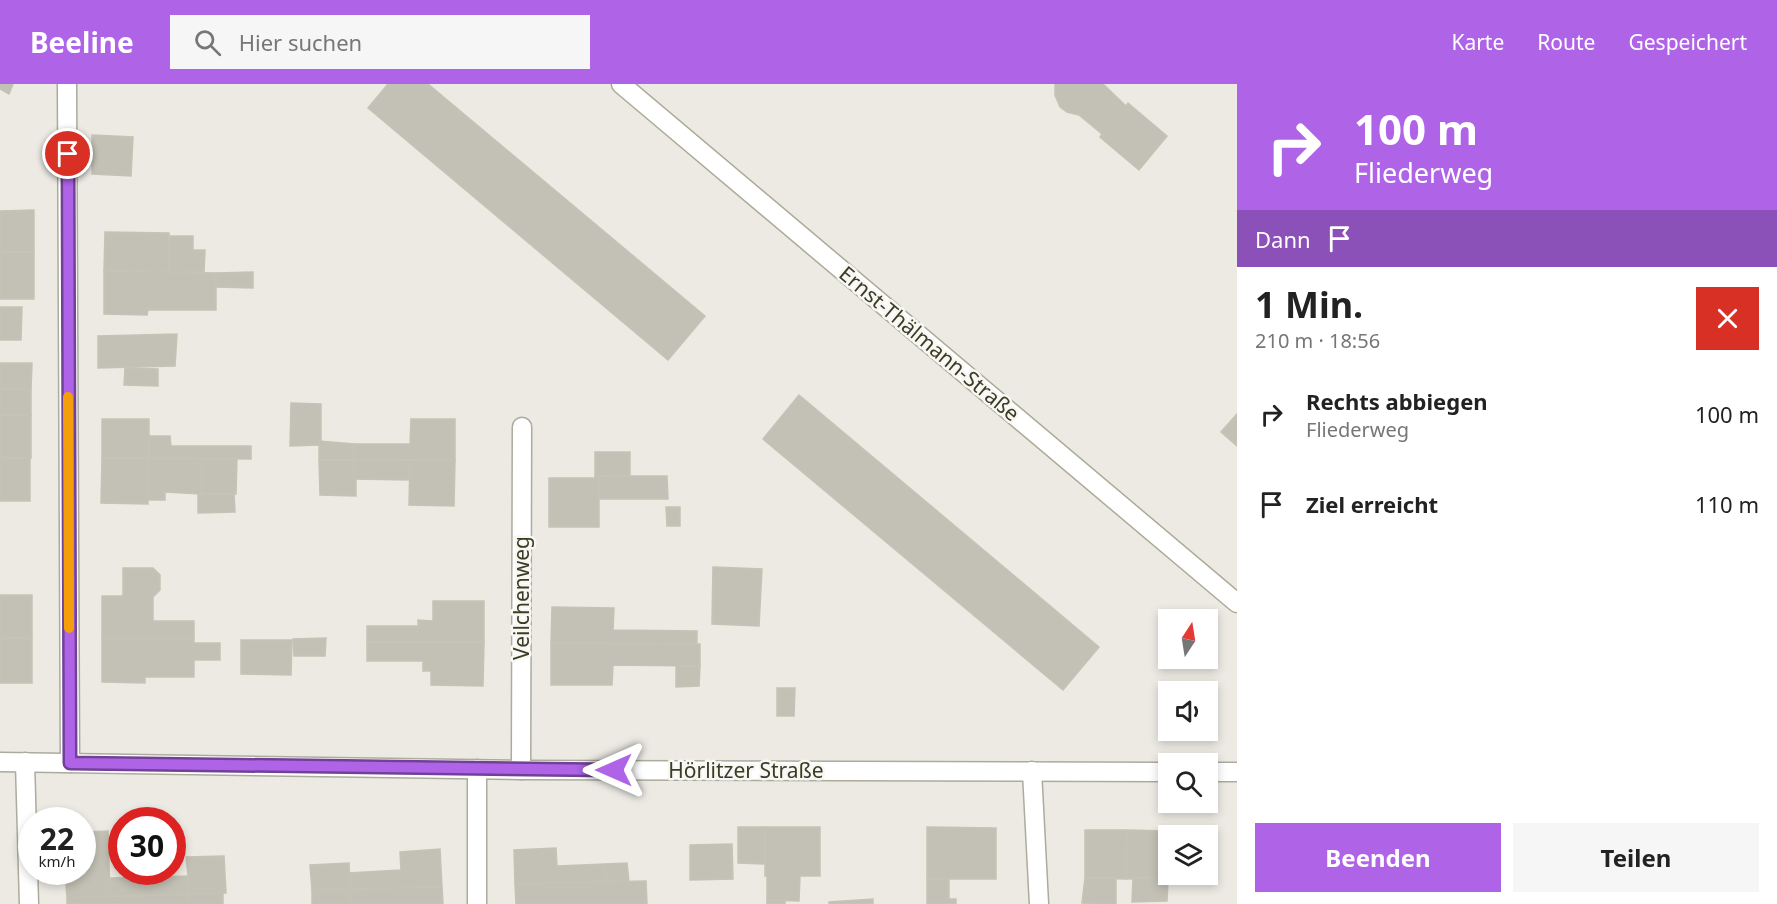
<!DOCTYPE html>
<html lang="de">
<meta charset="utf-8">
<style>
body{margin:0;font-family:"Noto Sans",sans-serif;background:#f6f6f6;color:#222;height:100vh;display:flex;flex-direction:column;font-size:22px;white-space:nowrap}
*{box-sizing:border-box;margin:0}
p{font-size:20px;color:#767676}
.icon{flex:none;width:33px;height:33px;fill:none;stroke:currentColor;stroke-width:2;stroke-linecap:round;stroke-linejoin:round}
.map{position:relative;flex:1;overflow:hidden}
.drawer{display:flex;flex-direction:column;background:#fff;width:540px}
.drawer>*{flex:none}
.banner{background:#af64e8;color:#fff;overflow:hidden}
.needle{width:39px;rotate:12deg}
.buttons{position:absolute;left:1158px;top:525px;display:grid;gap:12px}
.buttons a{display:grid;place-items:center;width:60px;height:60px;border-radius:0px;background:#fff;box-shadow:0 3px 9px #0003;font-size:30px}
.speed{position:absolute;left:18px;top:723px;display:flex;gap:12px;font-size:30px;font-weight:700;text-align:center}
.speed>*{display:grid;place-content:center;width:78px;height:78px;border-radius:50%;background:#fff;box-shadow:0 3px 9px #0003;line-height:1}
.speed small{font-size:15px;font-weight:400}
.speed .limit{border:9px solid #d22;background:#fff;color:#111}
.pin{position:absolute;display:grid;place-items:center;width:51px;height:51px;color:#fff;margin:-26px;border:3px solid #fff;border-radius:50%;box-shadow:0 2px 6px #0007}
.me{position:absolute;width:66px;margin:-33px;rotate:270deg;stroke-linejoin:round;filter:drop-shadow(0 0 4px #0008)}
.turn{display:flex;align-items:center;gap:21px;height:126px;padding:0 18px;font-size:27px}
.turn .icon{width:78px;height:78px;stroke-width:2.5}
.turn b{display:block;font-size:42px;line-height:51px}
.then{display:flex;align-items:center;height:57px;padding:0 18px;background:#0003;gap:12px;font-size:22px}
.round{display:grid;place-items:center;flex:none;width:63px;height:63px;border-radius:0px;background:#f6f6f6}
.headline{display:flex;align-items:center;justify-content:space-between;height:102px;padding:0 18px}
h1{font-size:36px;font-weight:700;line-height:45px}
.primary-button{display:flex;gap:12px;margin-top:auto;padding:12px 18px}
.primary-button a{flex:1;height:69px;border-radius:0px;background:#af64e8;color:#fff;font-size:24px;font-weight:700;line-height:69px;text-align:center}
.primary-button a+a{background:#f6f6f6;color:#222}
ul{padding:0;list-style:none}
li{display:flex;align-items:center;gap:18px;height:90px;padding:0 18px}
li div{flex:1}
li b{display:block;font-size:22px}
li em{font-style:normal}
header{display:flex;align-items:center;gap:36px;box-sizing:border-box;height:84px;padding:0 30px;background:#af64e8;color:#fff}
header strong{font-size:28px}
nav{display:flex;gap:33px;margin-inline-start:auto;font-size:21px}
.search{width:420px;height:54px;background:#f6f6f6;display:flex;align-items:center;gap:15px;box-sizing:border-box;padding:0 21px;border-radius:0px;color:#767676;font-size:22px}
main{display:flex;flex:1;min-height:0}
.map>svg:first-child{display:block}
</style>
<header>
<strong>Beeline</strong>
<div class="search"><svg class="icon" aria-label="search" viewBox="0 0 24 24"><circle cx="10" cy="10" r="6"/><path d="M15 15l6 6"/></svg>Hier suchen</div>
<nav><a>Karte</a><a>Route</a><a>Gespeichert</a></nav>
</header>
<main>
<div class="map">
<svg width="1237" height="820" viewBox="0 0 1237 820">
<rect width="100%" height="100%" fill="#eceae3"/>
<g fill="#c3c1b5" stroke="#c5c3b5" stroke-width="1.5">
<polygon points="0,0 13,0 9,10 0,5"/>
<polygon points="388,0 428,0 705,232 668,276 368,24"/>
<polygon points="1055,0 1103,0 1126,22 1128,19 1167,52 1139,86 1100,53 1102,50 1079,31 1067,28 1060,23 1055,11"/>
<polygon points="92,51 133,53 131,92 92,90"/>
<polygon points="34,126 34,168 0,168 0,127"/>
<polygon points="105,148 169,149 169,188 104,187"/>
<polygon points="169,152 193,152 193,166 205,166 204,188 169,188"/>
<rect x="0" y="168" width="34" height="47"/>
<polygon points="104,187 216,189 216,226 148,226 147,231 104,230"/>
<polygon points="253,188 253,204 216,203 216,189"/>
<polygon points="0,223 22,223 21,256 0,256"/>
<polygon points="177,250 175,282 98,284 98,252"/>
<polygon points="0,279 32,279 31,305 0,305"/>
<polygon points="125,284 158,285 158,302 124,301"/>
<rect x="0" y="305" width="31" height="26"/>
<polygon points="799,311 1099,563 1063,606 763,355"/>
<polygon points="291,319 321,320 321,357 319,357 319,361 290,362"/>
<polygon points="1237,330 1237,362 1221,348"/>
<rect x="0" y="331" width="31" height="43"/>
<rect x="102" y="335" width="47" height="39"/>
<polygon points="411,335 455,335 455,376 354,376 354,360 410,360"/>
<polygon points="149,352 170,352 171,362 251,362 251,375 149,374"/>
<polygon points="319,357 354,360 354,376 319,376"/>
<polygon points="595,368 630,368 630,391 595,392"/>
<rect x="0" y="374" width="30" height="43"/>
<polygon points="102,374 149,374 148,420 101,419"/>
<polygon points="149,374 203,375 201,410 165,408 165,416 148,416"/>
<polygon points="203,375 237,375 236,410 201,410"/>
<polygon points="319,376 354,376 354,395 356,395 356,412 320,411"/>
<polygon points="354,376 410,377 410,396 354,395"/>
<polygon points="455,376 454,422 409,421 410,377"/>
<polygon points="595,392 599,392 599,443 549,443 549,394 595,394"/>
<polygon points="599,392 667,392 668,415 599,415"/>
<polygon points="198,410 234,410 235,428 198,429"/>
<polygon points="666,423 680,423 680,442 667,442"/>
<polygon points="713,483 762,485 759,542 712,540"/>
<polygon points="123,484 153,484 160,491 160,506 153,513 153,537 194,537 194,555 102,554 102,512 123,512"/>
<rect x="0" y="511" width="32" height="43"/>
<polygon points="433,517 484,517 484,558 367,558 367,542 418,542 418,536 433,537"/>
<polygon points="552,523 614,524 613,546 697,547 697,560 551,559"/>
<rect x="0" y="554" width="32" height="45"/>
<polygon points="102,554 194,555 194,559 220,559 220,576 194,576 194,593 145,593 145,599 102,598"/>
<polygon points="326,554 325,572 294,572 293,555"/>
<polygon points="241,556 292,556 291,591 241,590"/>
<polygon points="367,558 484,558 483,602 431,601 431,587 423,587 423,577 367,577"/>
<polygon points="551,559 700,560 700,582 613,581 612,601 551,601"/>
<polygon points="676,582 700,582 699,602 676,603"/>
<polygon points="777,604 795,604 794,632 777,632"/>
<polygon points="738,743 765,743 765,780 738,779"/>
<polygon points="765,743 820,743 820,792 800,792 799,817 767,816 767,792 765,792"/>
<polygon points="927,743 996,744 996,795 927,795"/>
<polygon points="1085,746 1127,746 1126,795 1085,794"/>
<polygon points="1127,746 1169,747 1168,794 1126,795"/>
<polygon points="108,747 110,812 67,814 65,788 82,788 82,748"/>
<polygon points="732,760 733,795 690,796 690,761"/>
<polygon points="556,764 557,782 605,780 606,798 515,800 514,766"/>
<polygon points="440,765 442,803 350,805 349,789 401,786 400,768"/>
<polygon points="224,772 226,809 187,810 188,792 186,773"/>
<polygon points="349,779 350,805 312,806 310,781"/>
<polygon points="627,779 629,798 606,798 605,780"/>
<polygon points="188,792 187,810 110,812 109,794"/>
<polygon points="1085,794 1116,794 1116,820 1082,819"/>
<polygon points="1133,794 1168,794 1167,817 1132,818"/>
<polygon points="927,795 949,795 949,815 956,815 956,820 927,820"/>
<polygon points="646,797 647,820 516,820 515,800"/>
<polygon points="442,803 443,820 351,820 350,805"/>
<polygon points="350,805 351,820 312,820 312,806"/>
<polygon points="223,809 223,820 188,820 187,810"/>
<polygon points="187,810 188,820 67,820 67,814"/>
<polygon points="873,815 873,820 829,820 829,818"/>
<rect x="767" y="816" width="18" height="4"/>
</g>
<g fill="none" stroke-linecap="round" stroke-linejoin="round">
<g stroke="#acab9e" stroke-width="21">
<g id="minor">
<polyline points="67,0 70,679"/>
<polyline points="0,678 521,686 1168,688"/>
<polyline points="25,678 29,820"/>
<polyline points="521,686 522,343"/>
<polyline points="1032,687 1039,820"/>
<polyline points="1208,688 1237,688"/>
<polyline points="477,820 477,685"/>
</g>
</g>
<g stroke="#abab97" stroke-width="21">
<polyline id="secondary" points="621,0 1237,519"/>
</g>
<use href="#minor" stroke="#fff" stroke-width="18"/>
<use href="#secondary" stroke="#fff" stroke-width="18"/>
</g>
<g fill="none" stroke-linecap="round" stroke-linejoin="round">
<g stroke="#724197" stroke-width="15">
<polyline id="route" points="68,70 70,679 614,686"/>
</g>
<use href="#route" stroke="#af64e8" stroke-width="10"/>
<polyline stroke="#f59e0b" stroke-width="10" points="68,313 69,544"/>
</g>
<g text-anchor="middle" stroke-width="5" stroke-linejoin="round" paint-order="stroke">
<g font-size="21" fill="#3a3c24" stroke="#f8f7f3">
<text transform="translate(929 260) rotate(40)" y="7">Ernst-Thälmann-Straße</text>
<text transform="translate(522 514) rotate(-90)" y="7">Veilchenweg</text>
<text x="746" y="694">Hörlitzer Straße</text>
</g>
</g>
</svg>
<div class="buttons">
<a><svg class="needle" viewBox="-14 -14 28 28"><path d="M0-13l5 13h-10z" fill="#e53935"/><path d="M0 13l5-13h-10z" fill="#767676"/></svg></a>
<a><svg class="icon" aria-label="sound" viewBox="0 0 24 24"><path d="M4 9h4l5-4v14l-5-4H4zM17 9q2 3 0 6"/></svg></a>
<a><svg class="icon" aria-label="search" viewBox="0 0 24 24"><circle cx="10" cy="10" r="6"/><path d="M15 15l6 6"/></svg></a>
<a><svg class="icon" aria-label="layers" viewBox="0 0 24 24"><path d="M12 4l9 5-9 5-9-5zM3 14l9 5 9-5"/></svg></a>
</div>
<div class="speed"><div>22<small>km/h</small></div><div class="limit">30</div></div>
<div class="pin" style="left:68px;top:70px;background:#d93025"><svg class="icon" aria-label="arrive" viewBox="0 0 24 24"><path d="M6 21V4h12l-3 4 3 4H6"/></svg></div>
<svg class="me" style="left:614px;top:686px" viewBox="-20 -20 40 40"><path d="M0-17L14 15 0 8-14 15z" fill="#af64e8" stroke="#fff" stroke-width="4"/></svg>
</div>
<section class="drawer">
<div class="banner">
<div class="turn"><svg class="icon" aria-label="right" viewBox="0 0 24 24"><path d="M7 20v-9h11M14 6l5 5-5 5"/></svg><div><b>100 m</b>Fliederweg</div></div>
<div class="then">Dann<svg class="icon" aria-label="arrive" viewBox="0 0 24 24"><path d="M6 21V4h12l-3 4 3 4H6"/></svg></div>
</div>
<div class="headline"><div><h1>1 Min.</h1><p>210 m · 18:56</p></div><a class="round" style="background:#d93025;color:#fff"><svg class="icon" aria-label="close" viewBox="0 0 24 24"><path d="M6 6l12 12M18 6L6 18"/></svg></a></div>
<ul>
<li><svg class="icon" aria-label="right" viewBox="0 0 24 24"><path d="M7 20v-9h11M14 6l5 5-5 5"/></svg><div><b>Rechts abbiegen</b><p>Fliederweg</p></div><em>100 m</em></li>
<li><svg class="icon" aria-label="arrive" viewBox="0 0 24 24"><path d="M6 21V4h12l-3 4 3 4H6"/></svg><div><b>Ziel erreicht</b></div><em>110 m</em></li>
</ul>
<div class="primary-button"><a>Beenden</a><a>Teilen</a></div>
</section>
</main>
